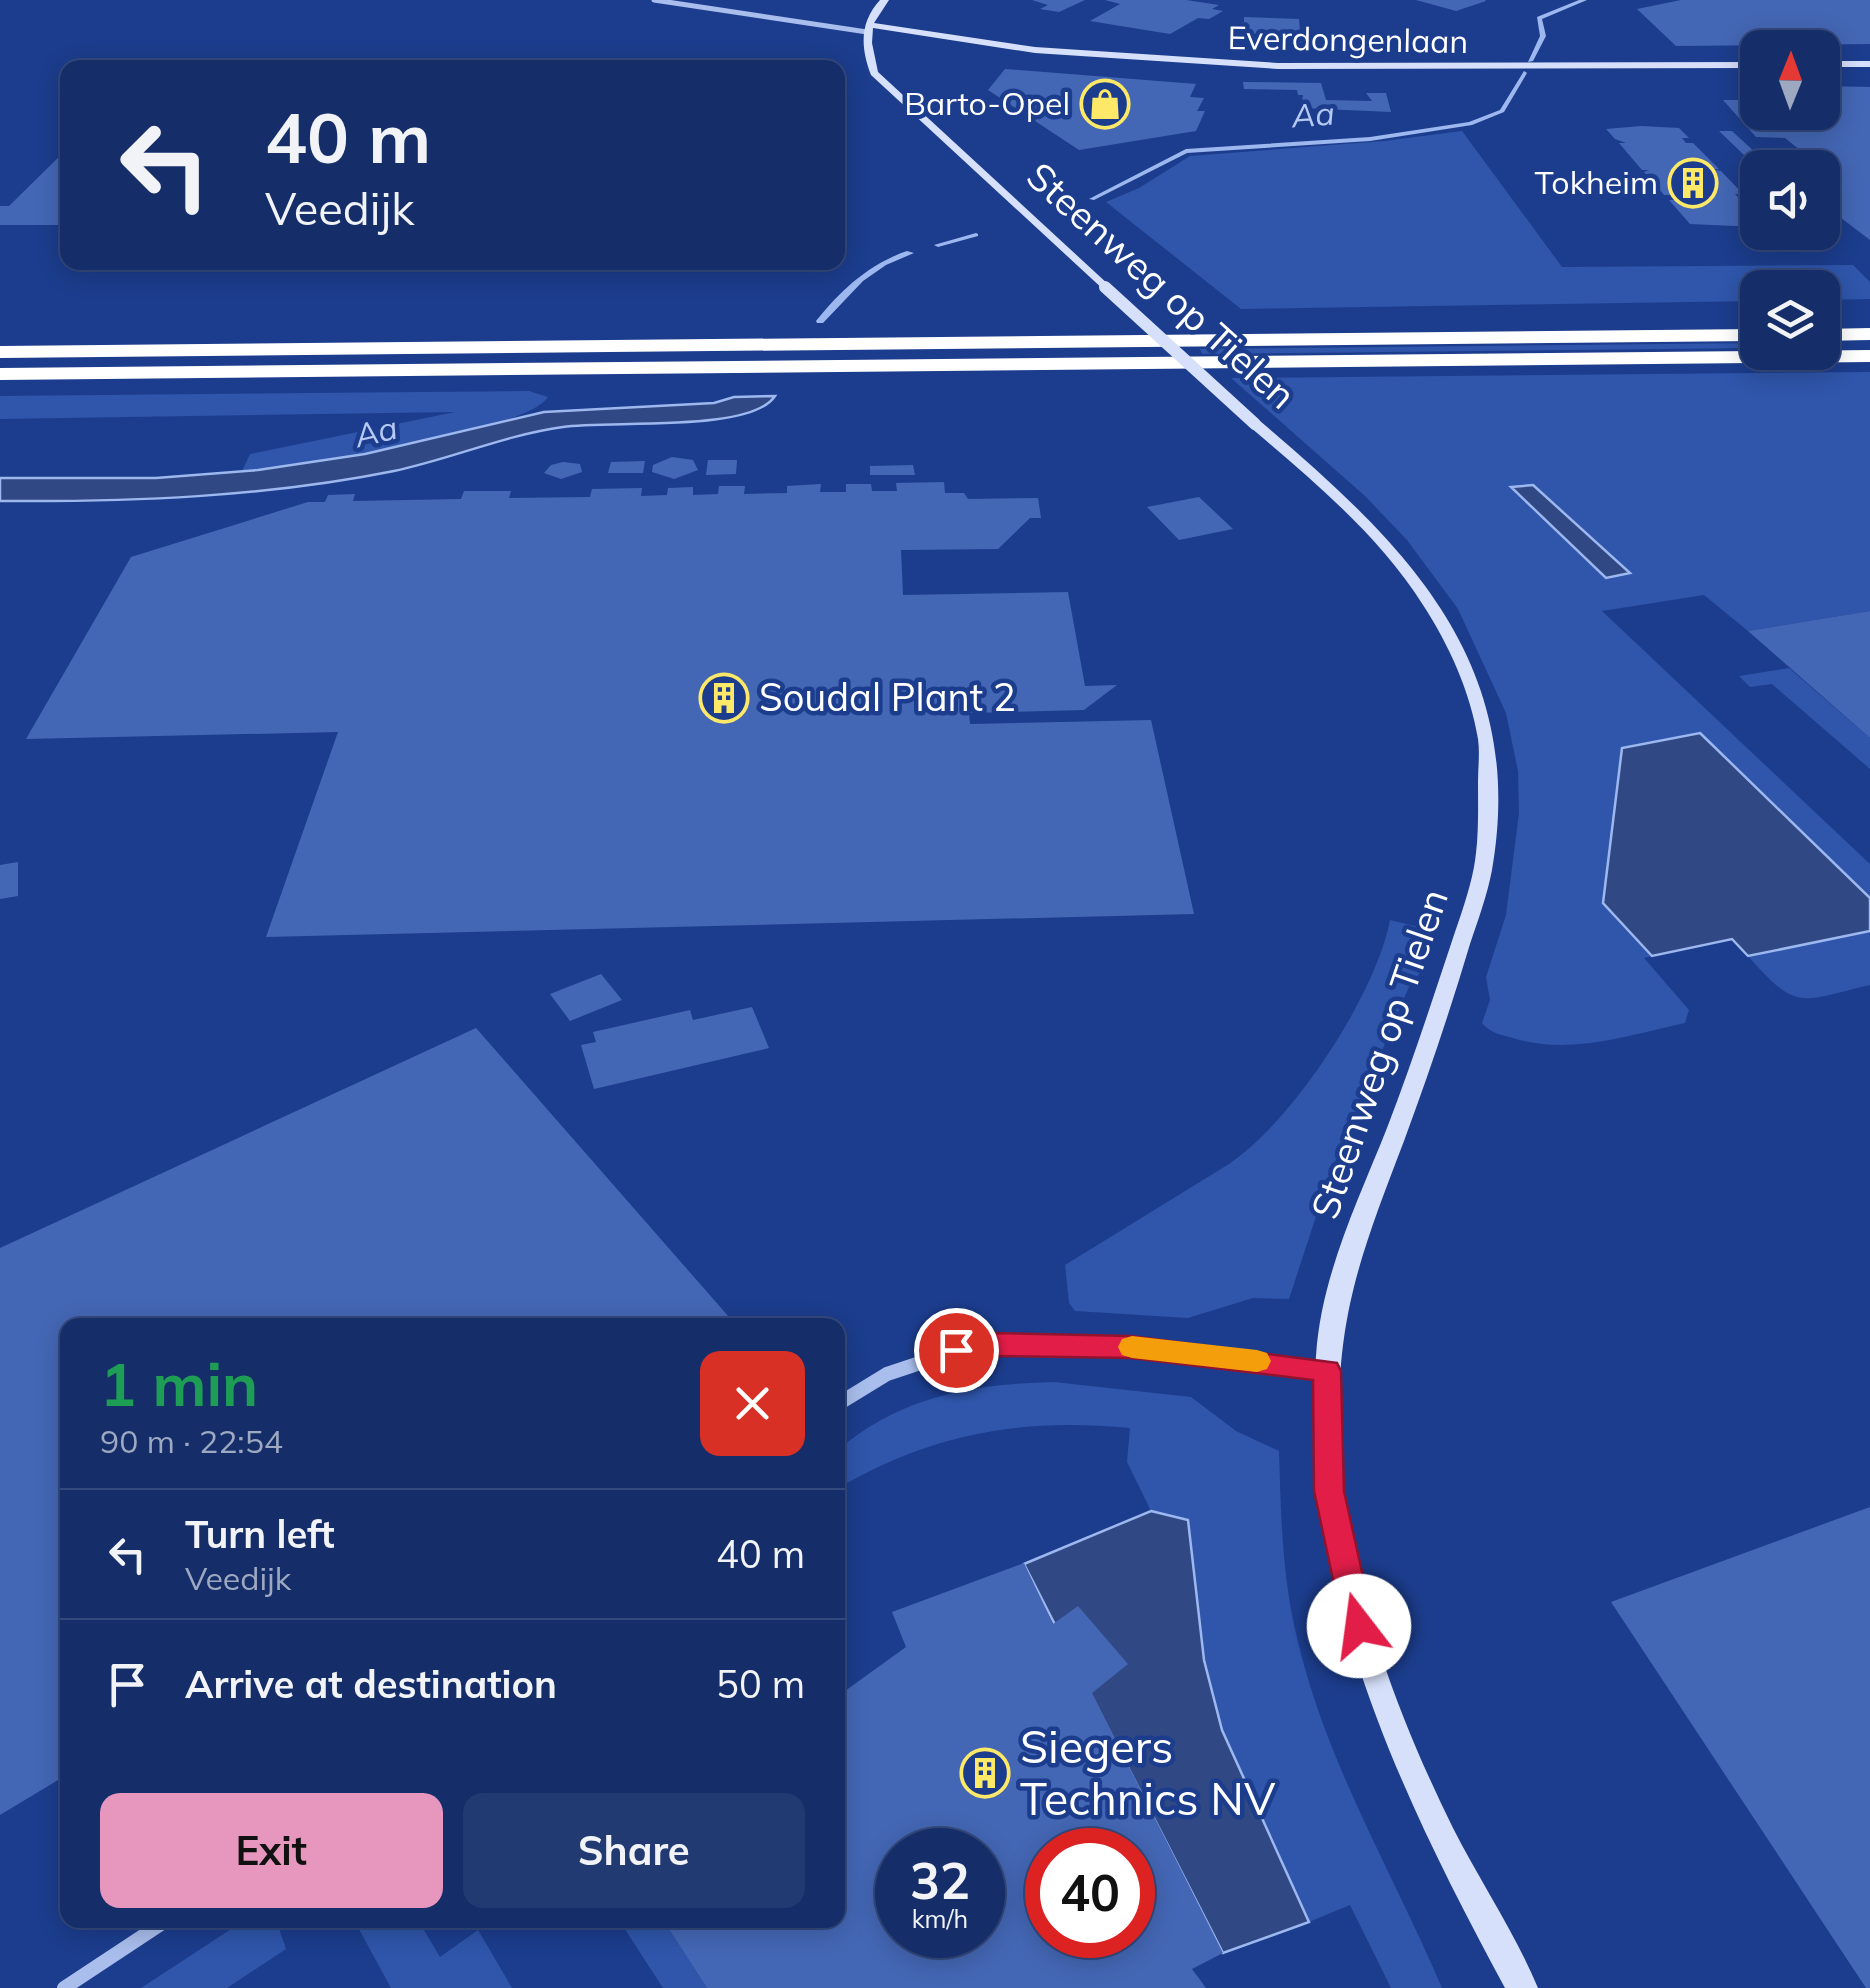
<!DOCTYPE html>
<meta charset="utf-8">
<style>
body{margin:0;font-family:Mulish,sans-serif;background:#223a72;color:#f1f3f6;height:100vh;display:flex;flex-direction:column;font-size:38px;white-space:nowrap}
*{box-sizing:border-box;margin:0}
p{font-size:32px;color:#9da8c1}
.icon{flex:none;width:55px;height:55px;fill:none;stroke:currentColor;stroke-width:2;stroke-linecap:round;stroke-linejoin:round}
.map{position:relative;flex:1;overflow:hidden}
.sheet{position:absolute;left:60px;top:1318px;width:785px;height:610px;display:flex;flex-direction:column;background:#152e6a;border-radius:20px;box-shadow:0 5px 25px #0003,0 0 0 2px #344a7e}
.sheet>*{flex:none}
.guide{position:absolute;left:60px;top:60px;width:785px;height:210px;border-radius:20px;box-shadow:0 5px 25px #0003,0 0 0 2px #344a7e;background:#152e6a;color:#f1f3f6;overflow:hidden}
.needle{width:65px;rotate:1deg}
.tools{position:absolute;left:1740px;top:30px;display:grid;gap:20px}
.tools a{display:grid;place-items:center;width:100px;height:100px;border-radius:20px;background:#152e6a;box-shadow:0 5px 25px #0003,0 0 0 2px #344a7e;font-size:50px}
.speed{position:absolute;left:875px;top:1828px;display:flex;gap:20px;font-size:50px;font-weight:700;text-align:center}
.speed>*{display:grid;place-content:center;width:130px;height:130px;border-radius:50%;background:#152e6a;box-shadow:0 5px 25px #0003,0 0 0 2px #344a7e;line-height:1}
.speed small{font-size:25px;font-weight:400}
.speed .limit{border:15px solid #d22;background:#fff;color:#111}
.pin{position:absolute;display:grid;place-items:center;width:85px;height:85px;color:#fff;margin:-42px;border:5px solid #fff;border-radius:50%;box-shadow:0 2px 10px #0007}
.me{position:absolute;width:110px;margin:-55px;rotate:345deg;stroke-linejoin:round;filter:drop-shadow(0 0 8px #0008)}
.turn{display:flex;align-items:center;gap:35px;height:210px;padding:0 40px;font-size:45px}
.turn .icon{width:130px;height:130px;stroke-width:2.5}
.turn b{display:block;font-size:70px;line-height:85px}
.round{display:grid;place-items:center;flex:none;width:105px;height:105px;border-radius:20px;background:#223a72}
.headline{display:flex;align-items:center;justify-content:space-between;height:170px;padding:0 40px}
h1{font-size:60px;font-weight:700;line-height:75px;color:#1e9e55}
.cta{display:flex;gap:20px;margin-top:auto;padding:20px 40px}
.cta a{flex:1;height:115px;border-radius:20px;background:#e797bd;color:#111;font-size:40px;font-weight:700;line-height:115px;text-align:center}
.cta a+a{background:#223a72;color:#f1f3f6}
ul{padding:0;list-style:none}
li{display:flex;align-items:center;gap:30px;height:130px;padding:0 40px;border-top:2px solid #344a7e}
li div{flex:1}
li b{display:block;font-size:38px}
li em{font-style:normal}
.map>svg:first-child{display:block}
</style>
<div class="map">
<svg width="1870" height="1988" viewBox="0 0 1870 1988">
<rect width="100%" height="100%" fill="#1c3d8d"/>
<g fill="#2f56ab">
<polygon points="1462,131 1562,267 1853,265 1870,282 1870,299 1823,300 1822,288 1758,288 1757,301 1241,309 1106,202 1139,188 1190,156 1384,141"/>
<polygon points="1757,343 1757,348 1202,354 1200,349"/>
<path d="M 1870,372 L 1870,611 L 1748,631 L 1704,595 L 1602,611 L 1870,864 L 1870,898 L 1700,733 L 1603,902 L 1652,956 L 1644,958 L 1689,1010 L 1685,1023 C 1629,1035 1573,1055 1516,1039 C 1503,1035 1491,1034 1482,1023 L 1490,1000 L 1486,977 L 1506,915 L 1519,813 L 1518,771 L 1506,713 L 1458,609 L 1407,540 L 1365,496 L 1231,378 Z"/>
<path d="M 529,391 L 548,397 C 527,431 306,465 258,470 L 242,471 L 250,454 L 455,412 L 0,419 L 0,396 Z"/>
<polygon points="1789,668 1870,738 1870,769 1772,684 1750,687 1739,676"/>
<path d="M 1390,920 L 1435,931 L 1423,970 L 1411,982 L 1330,1174 L 1289,1299 L 1253,1298 L 1188,1318 L 1075,1311 L 1069,1303 L 1065,1265 L 1229,1164 C 1292,1122 1376,995 1390,920 Z"/>
<path d="M 1870,931 L 1870,985 C 1800,1001 1798,1013 1748,956 Z"/>
<path d="M 1054,1382 L 1191,1397 L 1236,1431 L 1279,1451 C 1281,1515 1282,1579 1298,1642 C 1327,1764 1393,1873 1442,1988 L 1391,1988 L 1350,1905 L 1309,1922 L 1222,1730 L 1204,1660 L 1188,1521 L 1151,1511 L 1127,1462 L 1130,1428 C 1019,1418 934,1433 838,1488 L 838,1450 C 901,1396 973,1384 1054,1382 Z"/>
<polygon points="245,1920 276,1920 286,1949 227,1988 141,1988"/>
<polygon points="354,1920 418,1920 440,1957 478,1930 512,1988 391,1988"/>
<polygon points="619,1920 663,1920 707,1988 663,1988"/>
</g>
<g fill="#304884" stroke="#9db7ef" stroke-width="2.5">
<path d="M 775,396 C 751,433 609,420 563,427 C 505,435 451,459 394,471 C 265,497 131,502 0,501 L 0,478 L 156,478 L 258,470 L 365,454 L 544,412 L 714,403 L 734,397 Z"/>
<polygon points="1533,485 1630,573 1606,578 1511,487"/>
<polygon points="1700,733 1870,898 1870,931 1748,956 1732,939 1652,956 1603,903 1622,748"/>
<polygon points="1151,1511 1188,1520 1204,1660 1222,1730 1309,1922 1223,1953 1024,1564"/>
</g>
<g fill="none" stroke-linecap="round" stroke-linejoin="round">
<g fill="#9db7ef" fill-rule="evenodd">
<polygon points="1579,0 1587,0 1542,19 1546,36 1533,61 1528,62 1540,36 1537,17"/>
<polygon points="1524,71 1527,73 1504,112 1472,125 1370,141 1187,153 1094,200 1089,199 1186,149 1370,137 1469,122 1500,110"/>
<polygon points="976,233 978,234 978,236 938,247 934,245"/>
<path d="M 907,251 L 914,253 L 886,265 L 863,281 L 823,323 L 817,323 L 816,321 C 841,290 869,264 907,251 Z"/>
</g>
</g>
<g fill="#4467b5" fill-rule="evenodd">
<polygon points="1032,0 1085,0 1059,12 1040,9 1048,5"/>
<polygon points="1105,0 1186,0 1219,5 1212,9 1223,11 1209,19 1198,18 1170,34 1090,21 1120,4"/>
<polygon points="1416,0 1485,0 1486,1 1456,11"/>
<polygon points="1681,0 1870,0 1870,44 1676,46 1637,9"/>
<polygon points="1244,17 1299,19 1301,43 1236,41 1235,26 1244,22"/>
<polygon points="1005,69 1196,84 1190,97 1204,98 1197,111 1205,111 1196,131 1079,150 988,90"/>
<polygon points="1243,82 1321,83 1326,100 1372,101 1366,93 1386,93 1391,112 1301,108 1303,95 1298,95 1297,90 1244,89"/>
<polygon points="1822,86 1870,87 1870,240 1828,208 1826,204 1833,204 1822,195 1822,180 1832,180 1822,168 1785,138 1756,137 1723,100 1758,100 1758,112 1822,112"/>
<polygon points="1641,126 1679,128 1689,138 1682,138 1686,143 1693,143 1719,169 1711,169 1721,171 1743,194 1735,194 1740,199 1748,199 1758,209 1758,227 1690,224 1669,200 1677,200 1672,195 1664,195 1644,172 1649,170 1642,170 1619,143 1626,143 1615,139 1606,129"/>
<polygon points="1719,131 1732,131 1758,155 1744,155"/>
<polygon points="68,148 68,225 0,225 0,206 9,206"/>
<polygon points="672,457 693,460 698,470 674,479 652,472 653,465"/>
<polygon points="708,460 737,460 736,474 706,475"/>
<polygon points="645,461 643,473 608,473 611,462"/>
<polygon points="563,462 580,464 582,472 561,479 544,473 551,465"/>
<polygon points="913,465 915,475 870,475 870,466"/>
<polygon points="944,482 945,493 964,493 968,499 1038,498 1041,518 1030,518 998,549 901,550 903,595 1068,592 1085,686 1117,685 1084,710 969,713 970,724 1151,720 1194,914 266,937 338,732 26,739 131,557 308,502 325,502 328,495 355,494 353,501 461,499 464,491 511,491 509,498 590,497 592,489 642,488 641,496 667,495 668,488 693,487 693,495 718,494 719,486 745,486 744,494 787,493 787,486 821,484 820,492 846,492 846,484 871,484 872,491 897,491 896,483"/>
<polygon points="1199,497 1233,529 1179,540 1147,507"/>
<polygon points="1870,611 1870,738 1748,631"/>
<polygon points="18,862 18,896 0,899 0,865"/>
<polygon points="601,974 622,1000 570,1021 550,994"/>
<polygon points="752,1007 769,1048 594,1089 581,1045 596,1042 593,1032 690,1010 693,1020"/>
<polygon points="476,1028 736,1325 68,1325 68,1774 0,1815 0,1248"/>
<polygon points="1870,1507 1870,1988 1866,1988 1611,1602"/>
<path d="M 1024,1563 L 1053,1624 L 1078,1606 L 1128,1664 L 1092,1693 L 1223,1953 L 1192,1969 L 1206,1988 L 707,1988 L 663,1920 L 838,1920 L 838,1696 L 906,1647 L 892,1612 ZM 898,1850 L 982,1850 L 982,1935 L 898,1935 ZM 1048,1850 L 1132,1850 L 1132,1935 L 1048,1935 Z"/>
</g>
<g fill="none" stroke-linecap="round" stroke-linejoin="round">
<polyline stroke="#a9beed" stroke-width="5" points="654,0 867,32"/>
<path stroke="#a9beed" stroke-width="10" d="M 933,1359 C 1027,1327 1153,1345 1250,1359"/>
<g stroke="#a9beed" stroke-width="14">
<polyline points="1232,1356 1327,1371"/>
<polyline points="838,1404 887,1374 941,1356"/>
<polyline points="64,1988 167,1920"/>
</g>
<g fill="#d6e0fa" fill-rule="evenodd">
<path d="M 880,0 L 889,0 L 874,23 L 1035,47 L 1278,63 L 1758,62 L 1758,68 L 1278,69 L 1035,53 L 873,28 L 872,43 L 878,72 L 1109,285 L 1109,289 L 1105,291 L 871,75 C 860,46 860,22 880,0 Z"/>
<rect x="1822" y="61" width="48" height="6"/>
<path d="M 1250,421 L 1260,421 C 1405,544 1528,662 1492,870 C 1487,896 1478,920 1470,944 C 1450,1011 1428,1076 1404,1141 C 1362,1251 1334,1320 1340,1441 C 1345,1576 1394,1708 1453,1828 C 1480,1881 1515,1933 1538,1988 L 1505,1988 C 1399,1792 1300,1585 1316,1356 C 1321,1276 1358,1201 1387,1128 C 1411,1066 1431,1004 1452,941 C 1460,917 1469,893 1474,867 C 1479,839 1478,810 1478,782 C 1478,767 1480,753 1478,739 C 1470,691 1449,645 1423,605 C 1379,535 1312,480 1250,427 Z"/>
</g>
<g fill="#fff" fill-rule="evenodd">
<polygon points="1870,328 1870,340 1822,341 1822,329"/>
<polygon points="1758,329 1758,341 0,358 0,346"/>
<polygon points="1870,350 1870,362 0,380 0,368"/>
</g>
<polyline stroke="#d6e0fa" stroke-width="12" points="1105,287 1255,424"/>
</g>
<polygon fill="#e11d48" stroke="#92132f" stroke-width="2.5" points="996,1333 1131,1336 1337,1363 1341,1371 1344,1491 1374,1626 1370,1636 1359,1641 1348,1636 1343,1626 1314,1491 1313,1380 1131,1358 996,1356 956,1362 946,1358 942,1350 946,1343"/>
<polygon fill="#f59e0b" points="1132,1336 1257,1350 1267,1353 1271,1361 1267,1369 1257,1372 1132,1358 1122,1355 1118,1347 1122,1339"/>
<defs>
<g id="shop-ring" transform="scale(2.5)"><circle r="9.5" fill="#1c3d8d" stroke="#fde867" stroke-width="1.5"/><path d="M-5-2.5h2.3a2.7 3.5 0 0 1 5.4 0H5L5.5 6h-11ZM-1.5-2.5h3a1.5 2.3 0 0 0-3 0Z" fill="#fde867"/></g>
<g id="building-ring" transform="scale(2.5)"><circle r="9.5" fill="#1c3d8d" stroke="#fde867" stroke-width="1.5"/><path d="M-4-6H4V6H1V3H-1V6H-4ZM-2.5-4.3h1.7v1.8h-1.7ZM.8-4.3h1.7v1.8H.8ZM-2.5-1h1.7V.8h-1.7ZM.8-1h1.7V.8H.8Z" fill="#fde867"/></g>
</defs>
<g fill-rule="evenodd">
<use href="#shop-ring" x="1105" y="104"/>
<use href="#building-ring" x="1693" y="183"/>
<use href="#building-ring" x="724" y="698"/>
<use href="#building-ring" x="985" y="1773"/>
</g>
<g text-anchor="middle" stroke-width="9" stroke-linejoin="round" paint-order="stroke">
<g font-size="32" fill="#fff" stroke="#1c3d8d">
<text transform="translate(1348 40) rotate(1)" y="11">Everdongenlaan</text>
</g>
<g font-size="32" fill="#fff" stroke="#1c3d8d" text-anchor="end">
<text x="1070" y="115">Barto-Opel</text>
<text x="1658" y="194">Tokheim</text>
</g>
<g font-size="32" font-style="italic" fill="#b5c9f4" stroke="#1c3d8d">
<text transform="translate(1313 115) rotate(-4)" y="11">Aa</text>
<text transform="translate(376 432) rotate(-13)" y="11">Aa</text>
</g>
<g font-size="38" fill="#fff" stroke="#1c3d8d">
<text transform="translate(1161 286) rotate(42)" y="13">Steenweg op Tielen</text>
<text transform="translate(1380 1054) rotate(-71)" y="13">Steenweg op Tielen</text>
</g>
<g font-size="38" fill="#fff" stroke="#1c3d8d" text-anchor="start">
<text x="759" y="711">Soudal Plant 2</text>
</g>
<g font-size="45" fill="#fff" stroke="#1c3d8d" text-anchor="start">
<text x="1020" y="1763">Siegers<tspan x="1020" dy="52">Technics NV</tspan></text>
</g>
</g>
</svg>
<div class="tools">
<a><svg class="needle" viewBox="-14 -14 28 28"><path d="M0-13l5 13h-10z" fill="#e53935"/><path d="M0 13l5-13h-10z" fill="#9da8c1"/></svg></a>
<a><svg class="icon" aria-label="sound" viewBox="0 0 24 24"><path d="M4 9h4l5-4v14l-5-4H4zM17 9q2 3 0 6"/></svg></a>
<a><svg class="icon" aria-label="layers" viewBox="0 0 24 24"><path d="M12 4l9 5-9 5-9-5zM3 14l9 5 9-5"/></svg></a>
</div>
<div class="speed"><div>32<small>km/h</small></div><div class="limit">40</div></div>
<div class="pin" style="left:956px;top:1350px;background:#d93025"><svg class="icon" aria-label="arrive" viewBox="0 0 24 24"><path d="M6 21V4h12l-3 4 3 4H6"/></svg></div>
<svg class="me" style="left:1359px;top:1626px" viewBox="-20 -20 40 40"><circle r="19" fill="#fff"/><path d="M0-13L10 11 0 6-10 11z" fill="#e11d48"/></svg>
<div class="guide">
<div class="turn"><svg class="icon" aria-label="left" viewBox="0 0 24 24"><path d="M17 20v-9H6M10 6l-5 5 5 5"/></svg><div><b>40 m</b>Veedijk</div></div>
</div>
<section class="sheet">
<div class="headline"><div><h1>1 min</h1><p>90 m · 22:54</p></div><a class="round" style="background:#d93025;color:#fff"><svg class="icon" aria-label="close" viewBox="0 0 24 24"><path d="M6 6l12 12M18 6L6 18"/></svg></a></div>
<ul>
<li><svg class="icon" aria-label="left" viewBox="0 0 24 24"><path d="M17 20v-9H6M10 6l-5 5 5 5"/></svg><div><b>Turn left</b><p>Veedijk</p></div><em>40 m</em></li>
<li><svg class="icon" aria-label="arrive" viewBox="0 0 24 24"><path d="M6 21V4h12l-3 4 3 4H6"/></svg><div><b>Arrive at destination</b></div><em>50 m</em></li>
</ul>
<div class="cta"><a>Exit</a><a>Share</a></div>
</section>
</div>
